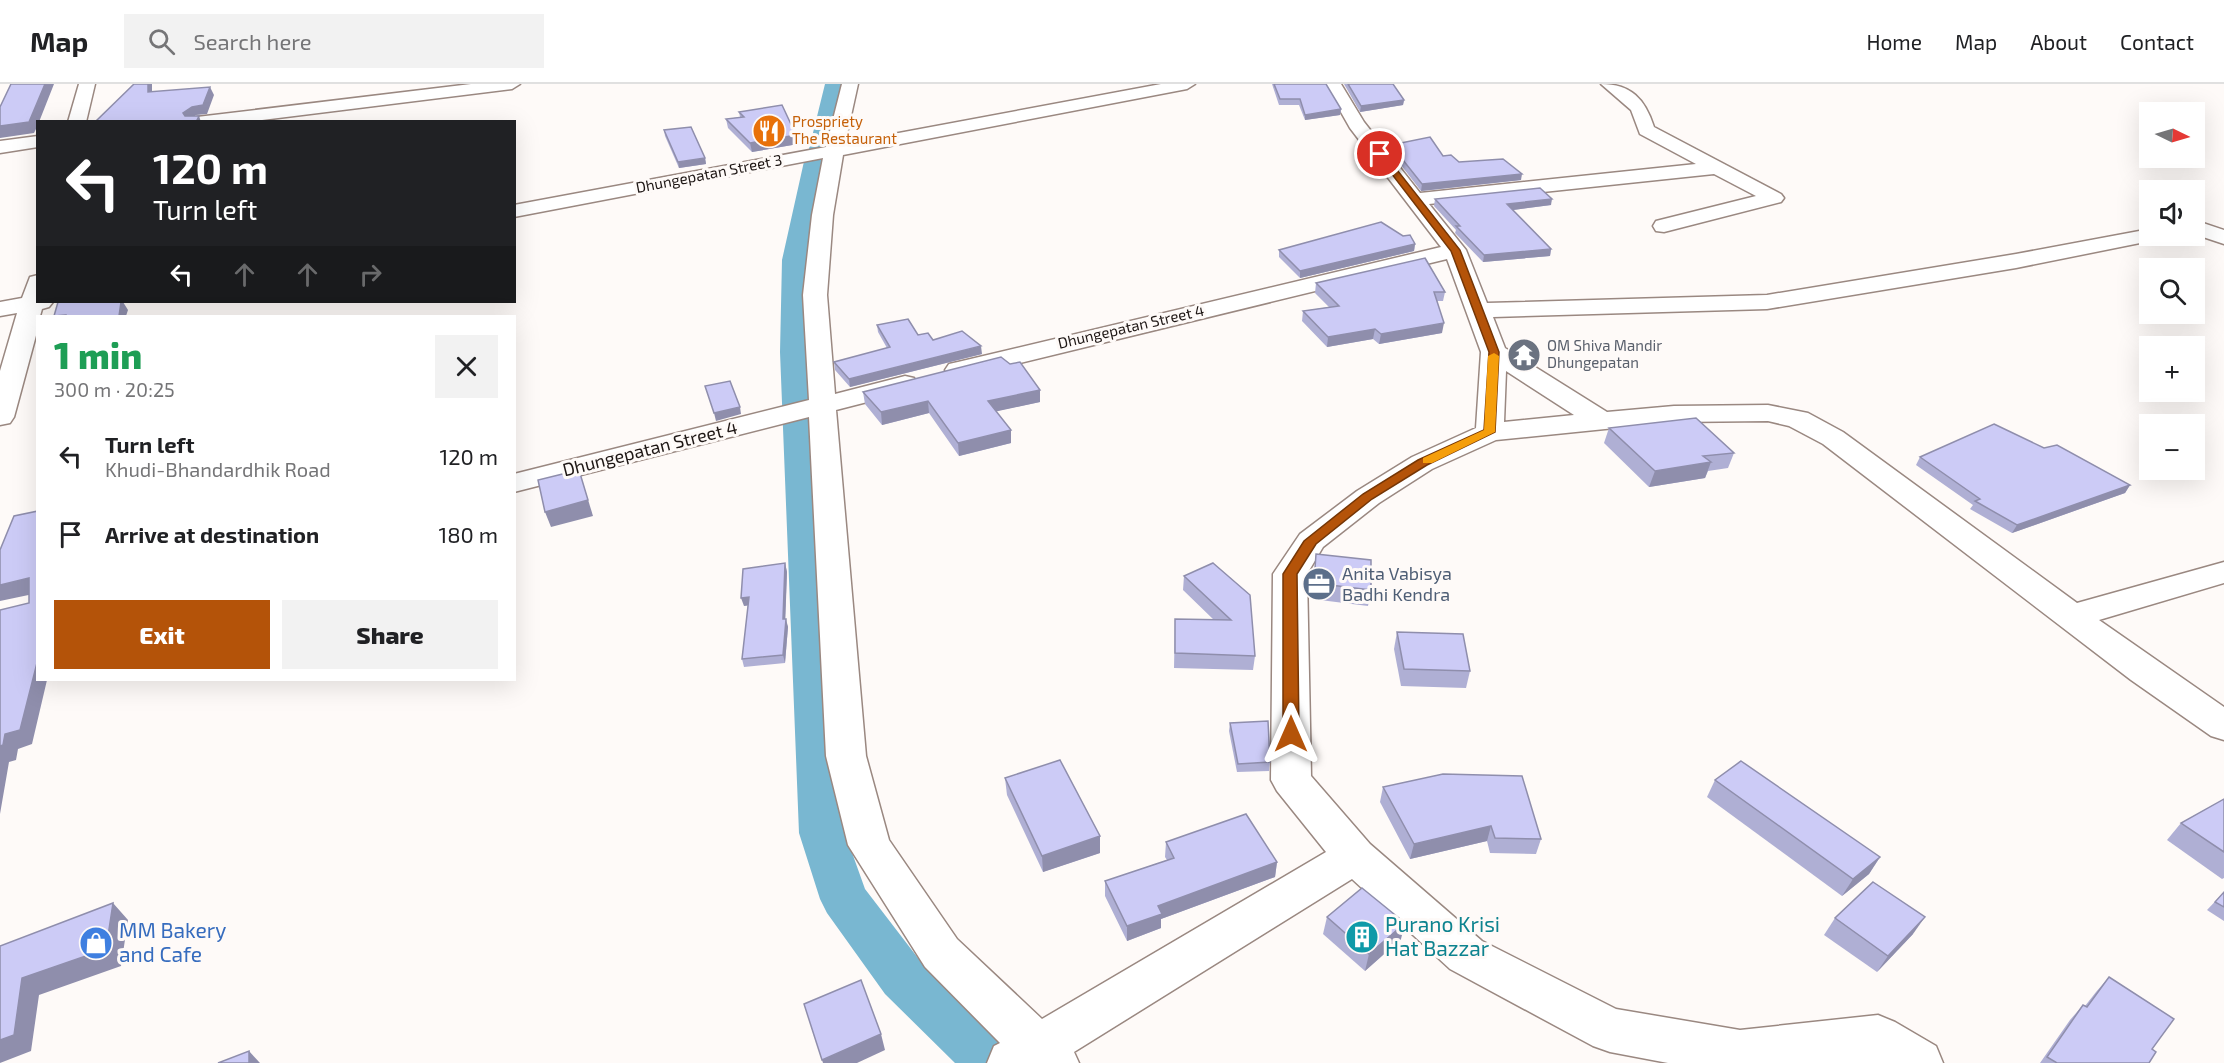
<!DOCTYPE html>
<meta charset="utf-8">
<style>
body{margin:0;font-family:"Exo 2",sans-serif;background:#f2f2f2;color:#202124;height:100vh;display:flex;flex-direction:column;font-size:22px;white-space:nowrap}
*{box-sizing:border-box;margin:0}
p{font-size:20px;color:#757577}
.icon{flex:none;width:33px;height:33px;fill:none;stroke:currentColor;stroke-width:2;stroke-linecap:round;stroke-linejoin:round}
.map{position:relative;flex:1;overflow:hidden}
.panel{position:absolute;left:36px;top:231px;width:480px;height:366px;display:flex;flex-direction:column;background:#fff;border-radius:0px;box-shadow:0 6px 24px #0002}
.panel>*{flex:none}
.banner{position:absolute;left:36px;top:36px;width:480px;height:183px;border-radius:0px;box-shadow:0 6px 24px #0002;background:#202124;color:#fff;overflow:hidden}
.needle{width:39px;rotate:95deg}
.controls{position:absolute;left:2139px;top:18px;display:grid;gap:12px}
.controls a{display:grid;place-items:center;width:66px;height:66px;border-radius:0px;background:#fff;box-shadow:0 6px 24px #0002;font-size:30px}
.pin{position:absolute;display:grid;place-items:center;width:51px;height:51px;color:#fff;margin:-26px;border:3px solid #fff;border-radius:50%;box-shadow:0 2px 6px #0007}
.me{position:absolute;width:66px;margin:-33px;rotate:0deg;stroke-linejoin:round;filter:drop-shadow(0 0 4px #0008)}
.turn{display:flex;align-items:center;gap:21px;height:126px;padding:0 18px;font-size:27px}
.turn .icon{width:78px;height:78px;stroke-width:2.5}
.turn b{display:block;font-size:42px;line-height:51px}
.lanes{display:flex;align-items:center;height:57px;padding:0 18px;background:#0003;justify-content:center;gap:30px;direction:ltr}
.lanes .off{opacity:.35}
.round{display:grid;place-items:center;flex:none;width:63px;height:63px;border-radius:0px;background:#f2f2f2}
.overview{display:flex;align-items:center;justify-content:space-between;height:102px;padding:0 18px}
h1{font-size:36px;font-weight:800;line-height:45px;color:#1e9e55}
.action{display:flex;gap:12px;margin-top:auto;padding:12px 18px}
.action a{flex:1;height:69px;border-radius:0px;background:#b45309;color:#fff;font-size:24px;font-weight:800;line-height:69px;text-align:center}
.action a+a{background:#f2f2f2;color:#202124}
ul{padding:0;list-style:none}
li{display:flex;align-items:center;gap:18px;height:78px;padding:0 18px}
li div{flex:1}
li b{display:block;font-size:22px}
li em{font-style:normal}
header{display:flex;align-items:center;gap:36px;box-sizing:border-box;height:84px;padding:0 30px;background:#fff;border-bottom:2px solid #e0e0e0}
header strong{font-size:28px}
nav{display:flex;gap:33px;margin-inline-start:auto;font-size:21px}
.search{width:420px;height:54px;background:#f2f2f2;display:flex;align-items:center;gap:15px;box-sizing:border-box;padding:0 21px;border-radius:0px;color:#757577;font-size:22px}
.map>svg:first-child{display:block}
</style>
<header>
<strong>Map</strong>
<div class="search"><svg class="icon" aria-label="search" viewBox="0 0 24 24"><circle cx="10" cy="10" r="6"/><path d="M15 15l6 6"/></svg>Search here</div>
<nav><a>Home</a><a>Map</a><a>About</a><a>Contact</a></nav>
</header>
<div class="map">
<svg width="2224" height="979" viewBox="0 0 2224 979">
<rect width="100%" height="100%" fill="#fefaf8"/>
<g fill="none" stroke-linecap="round" stroke-linejoin="round">
<polygon fill="#79b7d1" fill-rule="evenodd" points="825,0 843,0 827,67 824,71 806,176 808,268 845,749 865,805 921,878 1012,961 1020,979 955,979 885,910 827,829 820,815 799,749 780,268 782,176 805,73 808,69"/>
<g stroke="#9a8881" stroke-width="3">
<g id="minor">
<polygon points="79,0 95,0 86,38 68,38"/>
<polygon points="471,0 520,0 512,5 245,38 189,38 197,33"/>
<path d="M 842,0 L 858,0 L 845,59 L 1161,0 L 1195,0 L 1187,5 L 843,71 L 833,131 L 827,211 L 835,310 L 905,292 L 914,294 L 918,300 L 914,306 L 836,326 L 866,672 L 889,756 L 957,855 L 1042,935 L 1326,768 L 1277,707 L 1271,696 L 1273,490 L 1300,450 L 1357,407 L 1412,373 L 1476,344 L 1481,268 L 1447,175 L 958,294 L 949,292 L 945,286 L 949,280 L 958,278 L 1441,163 L 1350,44 L 1325,0 L 1341,0 L 1364,38 L 1420,109 L 1696,80 L 1640,50 L 1631,26 L 1601,0 C 1631,0 1645,15 1654,43 L 1781,110 L 1784,114 L 1781,118 L 1664,148 L 1656,147 L 1653,142 L 1656,137 L 1756,112 L 1714,90 L 1429,120 L 1466,166 L 1487,219 L 1767,211 L 2016,170 L 2150,145 L 2150,152 L 2160,152 L 2158,156 L 2150,157 L 2016,184 L 1767,225 L 1493,233 L 1505,264 L 1607,328 L 1674,322 L 1768,321 L 1808,329 L 1843,348 L 2077,519 L 2224,478 L 2224,499 L 2099,536 L 2224,623 L 2224,656 L 2211,652 L 2131,596 L 1823,360 L 1789,342 L 1768,337 L 1674,338 L 1496,356 L 1432,385 L 1379,419 L 1323,463 L 1307,490 L 1311,692 L 1370,760 L 1482,857 L 1616,925 L 1740,946 L 1878,931 L 1895,938 L 1936,962 L 1943,979 L 1668,979 L 1610,968 L 1593,962 L 1450,885 L 1352,795 L 1074,968 L 1079,979 L 987,979 L 994,962 L 1000,959 L 925,883 L 848,761 L 826,672 L 809,333 L 514,408 L 514,390 L 809,316 L 803,211 L 812,131 L 823,74 L 514,133 L 514,121 L 826,63 ZM 1506,287 L 1574,331 L 1504,338 Z"/>
<polygon points="38,52 38,63 0,69 0,57"/>
<polygon points="2194,136 2224,146 2224,160 2194,150"/>
<polygon points="38,191 38,218 53,218 49,223 42,225 40,232 38,232 38,244 14,333 10,339 0,341 0,287 17,229 0,232 0,218 22,214 30,193"/>
</g>
</g>
<use href="#minor" fill="#fff" fill-rule="evenodd"/>
</g>
<g fill="#afafd4">
<polygon points="1272,0 1326,0 1341,25 1340,31 1305,36 1299,21 1279,21"/>
<polygon points="1344,0 1393,0 1404,16 1403,21 1360,28"/>
<polygon points="739,28 798,60 752,68 728,44 726,35 740,33"/>
<polygon points="664,46 705,74 706,80 679,84 665,52"/>
<polygon points="1391,61 1443,72 1459,78 1521,96 1421,107 1390,67"/>
<polygon points="1435,115 1551,121 1513,126 1551,165 1550,172 1483,178 1455,149 1456,146 1434,122"/>
<polygon points="1403,152 1415,160 1414,167 1300,194 1279,173 1279,166"/>
<polygon points="1316,199 1445,208 1443,217 1437,217 1442,249 1379,260 1373,255 1327,263 1302,237 1303,227 1329,223 1315,209"/>
<polygon points="877,241 933,256 982,270 850,303 835,286 834,278 887,264 878,248"/>
<polygon points="1040,306 1040,318 996,327 1011,359 959,372 929,329 882,341 865,320 863,308"/>
<polygon points="1609,344 1734,369 1728,384 1708,387 1705,394 1649,403 1604,359"/>
<polygon points="2044,364 2130,401 2125,409 2012,449 1970,425 1973,421 1916,381 1920,373"/>
<polygon points="1316,470 1371,506 1368,522 1312,515"/>
<polygon points="785,479 787,488 785,535 788,543 785,579 744,583 742,575 748,521 744,522"/>
<polygon points="1213,479 1255,572 1253,586 1174,584 1175,535 1214,536 1183,506 1184,492"/>
<polygon points="1397,548 1470,587 1466,604 1401,602 1394,565"/>
<polygon points="1230,639 1270,678 1269,687 1237,688 1229,647"/>
<polygon points="1005,694 1100,769 1043,788 1007,711"/>
<polygon points="1715,696 1880,773 1869,790 1842,812 1707,713"/>
<polygon points="1383,703 1541,755 1536,770 1490,769 1487,757 1410,775 1380,718"/>
<polygon points="2224,715 2224,794 2222,795 2167,756 2181,739"/>
<polygon points="1166,758 1277,778 1275,793 1161,835 1161,844 1127,857 1105,812 1105,797 1167,776 1165,773"/>
<polygon points="2224,808 2224,837 2207,826"/>
<polygon points="1327,833 1401,855 1365,887 1323,850"/>
<polygon points="1835,834 1913,850 1877,888 1824,851"/>
<polygon points="2109,893 2152,965 2149,979 2040,979 2070,936 2083,921 2085,922 2096,908"/>
</g>
<g fill="#8f8eac">
<polygon points="45,0 54,0 39,38 38,38 38,41 34,49 0,54 0,42"/>
<polygon points="148,0 152,0 152,16 148,8"/>
<polygon points="210,3 214,11 207,30 196,31 187,38 183,29"/>
<polygon points="1404,16 1403,21 1360,28 1361,22"/>
<polygon points="1341,25 1340,31 1305,36 1305,31"/>
<polygon points="199,32 201,38 196,38"/>
<polygon points="796,51 798,60 752,68 750,59"/>
<polygon points="705,74 706,80 679,84 678,78"/>
<polygon points="1522,90 1521,96 1421,107 1422,100"/>
<polygon points="1552,115 1551,121 1506,127 1507,120"/>
<polygon points="1415,160 1414,167 1300,194 1300,187"/>
<polygon points="1551,165 1550,172 1483,178 1484,171"/>
<polygon points="121,218 123,218 128,226 126,232 119,232"/>
<polygon points="1444,239 1442,249 1379,260 1381,250"/>
<polygon points="1375,245 1373,255 1327,263 1328,253"/>
<polygon points="981,262 982,270 850,303 849,295"/>
<polygon points="1040,306 1040,318 989,329 988,317"/>
<polygon points="928,317 929,329 882,341 881,328"/>
<polygon points="740,323 741,330 716,337 714,329"/>
<polygon points="1011,346 1011,359 959,372 958,359"/>
<polygon points="1711,378 1705,394 1649,403 1655,387"/>
<polygon points="579,386 593,432 551,443 545,428"/>
<polygon points="2130,401 2125,409 2012,449 2017,441"/>
<polygon points="785,479 787,488 785,544 783,535"/>
<polygon points="29,494 38,509 0,517 0,501"/>
<polygon points="749,513 751,521 744,522 741,514"/>
<polygon points="786,535 788,543 785,579 783,571"/>
<polygon points="38,575 38,596 47,596 32,660 18,665 16,676 9,678 0,730 0,662"/>
<polygon points="1491,742 1487,757 1410,775 1414,760"/>
<polygon points="1100,752 1100,769 1043,788 1042,772"/>
<polygon points="1880,773 1869,790 1842,812 1853,795"/>
<polygon points="1277,778 1275,793 1161,835 1161,844 1127,857 1127,842 1158,822"/>
<polygon points="113,819 128,836 121,882 39,911 31,967 0,979 0,956 22,894"/>
<polygon points="1925,833 1913,850 1877,888 1888,872"/>
<polygon points="1405,839 1401,855 1365,887 1369,870"/>
<polygon points="881,950 885,966 857,979 823,979 822,976"/>
<polygon points="249,967 260,979 249,979"/>
</g>
<g fill="#cccbf6" stroke="#8f8eac" stroke-width="1.5">
<polygon points="11,0 45,0 29,38 0,42 0,23"/>
<polygon points="134,0 148,0 148,8 210,3 203,21 192,23 183,29 185,32 199,32 196,38 95,38"/>
<polygon points="1274,0 1326,0 1341,25 1305,31 1300,15 1280,15"/>
<polygon points="1348,0 1393,0 1404,16 1361,22"/>
<polygon points="782,21 796,51 750,59 726,35 744,33 739,28"/>
<polygon points="691,43 705,74 678,78 664,46"/>
<polygon points="1430,53 1443,72 1451,71 1459,78 1503,75 1522,90 1422,100 1391,61"/>
<polygon points="1540,104 1552,115 1507,120 1551,165 1484,171 1456,142 1460,142 1435,115"/>
<polygon points="1381,138 1403,152 1410,151 1415,160 1300,187 1279,166"/>
<polygon points="1425,174 1445,208 1434,208 1444,239 1381,250 1375,245 1328,253 1303,227 1339,222 1316,199"/>
<polygon points="58,218 121,218 119,232 66,232 66,231 54,232"/>
<polygon points="908,235 918,251 928,249 933,256 962,247 981,262 849,295 834,278 890,263 877,241"/>
<polygon points="1001,273 1010,280 1020,278 1040,306 988,317 1011,346 958,359 928,317 881,328 863,308"/>
<polygon points="730,297 740,323 714,329 705,302"/>
<polygon points="1696,334 1734,369 1703,372 1711,378 1655,387 1609,344"/>
<polygon points="1994,340 2044,364 2057,361 2130,401 2017,441 1975,417 1980,415 1920,373"/>
<polygon points="579,386 588,416 545,428 538,396"/>
<polygon points="38,427 38,575 20,646 5,650 3,661 0,662 0,526 29,519 29,494 0,501 0,466 14,432"/>
<polygon points="1316,470 1371,476 1371,506 1314,499"/>
<polygon points="785,479 783,535 786,535 783,571 742,575 749,513 741,514 743,485"/>
<polygon points="1213,479 1250,511 1255,572 1175,569 1175,535 1231,536 1184,492"/>
<polygon points="1397,548 1463,550 1470,587 1404,585"/>
<polygon points="1268,637 1270,678 1238,680 1230,639"/>
<polygon points="1060,676 1100,752 1042,772 1005,694"/>
<polygon points="1741,677 1880,773 1853,795 1715,696"/>
<polygon points="1443,690 1522,692 1541,755 1495,754 1491,742 1414,760 1383,703"/>
<polygon points="2224,715 2224,768 2181,739"/>
<polygon points="1246,730 1277,778 1158,822 1162,830 1127,842 1105,797 1174,774 1166,758"/>
<polygon points="1873,798 1925,833 1888,872 1835,834"/>
<polygon points="1362,804 1405,839 1369,870 1327,833"/>
<polygon points="2224,808 2224,823 2215,818"/>
<polygon points="113,819 106,865 22,894 14,951 0,956 0,862"/>
<polygon points="2109,893 2174,935 2152,965 2156,968 2149,979 2057,979 2047,973 2083,921 2087,923"/>
<polygon points="861,896 881,950 822,976 804,920"/>
<polygon points="249,967 249,979 218,979"/>
</g>
<polygon fill="#b45309" stroke="#753606" stroke-width="1.5" points="1378,68 1383,68 1460,166 1499,268 1495,348 1427,381 1372,415 1316,460 1297,490 1299,650 1297,654 1285,654 1283,650 1283,490 1304,457 1363,410 1418,376 1484,346 1489,268 1451,167 1378,72"/>
<polygon fill="#f59e0b" points="1494,269 1499,272 1495,348 1432,379 1423,379 1423,374 1484,346 1488,272"/>
<defs>
<g id="restaurant-disc" transform="scale(1.725)"><circle r="9.5" fill="#e8710a" stroke="#fefaf8"/><path d="M-5-6h1v4h1v-4h1v4h1v-4h1v5L-1.5 .5V6h-2V.5L-5-1ZM5-6V6H3V1.5H1.5Q1.5-4 5-6Z" fill="#fff"/></g>
<g id="temple-disc" transform="scale(1.725)"><circle r="9.5" fill="#6b7280" stroke="#fefaf8"/><path d="M0-6L5-2H3V0L6.5 2.5H4V6H1.5V3h-3V6H-4V2.5H-6.5L-3 0V-2H-5Z" fill="#fff"/></g>
<g id="office-disc" transform="scale(1.725)"><circle r="9.5" fill="#5c6f8a" stroke="#fefaf8"/><path d="M-6-3h4V-5.5h4V-3h4V5H-6ZM-1-4.5V-3h2v-1.5ZM-6 0V1H6V0Z" fill="#fff"/></g>
<g id="building-disc" transform="scale(1.725)"><circle r="9.5" fill="#0f9aa8" stroke="#fefaf8"/><path d="M-4-6H4V6H1V3H-1V6H-4ZM-2.5-4.3h1.7v1.8h-1.7ZM.8-4.3h1.7v1.8H.8ZM-2.5-1h1.7V.8h-1.7ZM.8-1h1.7V.8H.8Z" fill="#fff"/></g>
<g id="shop-disc" transform="scale(1.725)"><circle r="9.5" fill="#3f7fe0" stroke="#fefaf8"/><path d="M-5-2.5h2.3a2.7 3.5 0 0 1 5.4 0H5L5.5 6h-11ZM-1.5-2.5h3a1.5 2.3 0 0 0-3 0Z" fill="#fff"/></g>
</defs>
<g fill-rule="evenodd">
<use href="#restaurant-disc" x="769" y="47"/>
<use href="#temple-disc" x="1524" y="271"/>
<use href="#office-disc" x="1319" y="500"/>
<use href="#building-disc" x="1362" y="853"/>
<use href="#shop-disc" x="96" y="859"/>
</g>
<g text-anchor="middle" stroke-width="6" stroke-linejoin="round" paint-order="stroke">
<g font-size="15" fill="#c56008" stroke="#fefaf8" text-anchor="start">
<text x="792" y="43">Prospriety<tspan x="792" dy="17">The Restaurant</tspan></text>
</g>
<g font-size="15" fill="#1e1715" stroke="#fefaf8">
<text transform="translate(709 90) rotate(-11)" y="5">Dhungepatan Street 3</text>
<text transform="translate(1131 243) rotate(-13)" y="5">Dhungepatan Street 4</text>
</g>
<g font-size="15" fill="#5b616d" stroke="#fefaf8" text-anchor="start">
<text x="1547" y="267">OM Shiva Mandir<tspan x="1547" dy="17">Dhungepatan</tspan></text>
</g>
<g font-size="18" fill="#1e1715" stroke="#fefaf8">
<text transform="translate(650 365) rotate(-14)" y="6">Dhungepatan Street 4</text>
</g>
<g font-size="18" fill="#4e5e75" stroke="#fefaf8" text-anchor="start">
<text x="1342" y="496">Anita Vabisya<tspan x="1342" dy="21">Badhi Kendra</tspan></text>
</g>
<g font-size="21" fill="#0d838f" stroke="#fefaf8" text-anchor="start">
<text x="1385" y="848">Purano Krisi<tspan x="1385" dy="24">Hat Bazzar</tspan></text>
</g>
<g font-size="21" fill="#366cbe" stroke="#fefaf8" text-anchor="start">
<text x="119" y="854">MM Bakery<tspan x="119" dy="24">and Cafe</tspan></text>
</g>
</g>
</svg>
<div class="controls">
<a><svg class="needle" viewBox="-14 -14 28 28"><path d="M0-13l5 13h-10z" fill="#e53935"/><path d="M0 13l5-13h-10z" fill="#757577"/></svg></a>
<a><svg class="icon" aria-label="sound" viewBox="0 0 24 24"><path d="M4 9h4l5-4v14l-5-4H4zM17 9q2 3 0 6"/></svg></a>
<a><svg class="icon" aria-label="search" viewBox="0 0 24 24"><circle cx="10" cy="10" r="6"/><path d="M15 15l6 6"/></svg></a>
<a>+</a>
<a>−</a>
</div>
<div class="pin" style="left:1380px;top:70px;background:#d93025"><svg class="icon" aria-label="arrive" viewBox="0 0 24 24"><path d="M6 21V4h12l-3 4 3 4H6"/></svg></div>
<svg class="me" style="left:1291px;top:650px" viewBox="-20 -20 40 40"><path d="M0-17L14 15 0 8-14 15z" fill="#b45309" stroke="#fff" stroke-width="4"/></svg>
<div class="banner">
<div class="turn"><svg class="icon" aria-label="left" viewBox="0 0 24 24"><path d="M17 20v-9H6M10 6l-5 5 5 5"/></svg><div><b>120 m</b>Turn left</div></div>
<div class="lanes"><svg class="icon" aria-label="left" viewBox="0 0 24 24"><path d="M17 20v-9H6M10 6l-5 5 5 5"/></svg><svg class="icon off" aria-label="ahead" viewBox="0 0 24 24"><path d="M12 20V5M6 11l6-6 6 6"/></svg><svg class="icon off" aria-label="ahead" viewBox="0 0 24 24"><path d="M12 20V5M6 11l6-6 6 6"/></svg><svg class="icon off" aria-label="right" viewBox="0 0 24 24"><path d="M7 20v-9h11M14 6l5 5-5 5"/></svg></div>
</div>
<section class="panel">
<div class="overview"><div><h1>1 min</h1><p>300 m · 20:25</p></div><a class="round"><svg class="icon" aria-label="close" viewBox="0 0 24 24"><path d="M6 6l12 12M18 6L6 18"/></svg></a></div>
<ul>
<li><svg class="icon" aria-label="left" viewBox="0 0 24 24"><path d="M17 20v-9H6M10 6l-5 5 5 5"/></svg><div><b>Turn left</b><p>Khudi-Bhandardhik Road</p></div><em>120 m</em></li>
<li><svg class="icon" aria-label="arrive" viewBox="0 0 24 24"><path d="M6 21V4h12l-3 4 3 4H6"/></svg><div><b>Arrive at destination</b></div><em>180 m</em></li>
</ul>
<div class="action"><a>Exit</a><a>Share</a></div>
</section>
</div>
